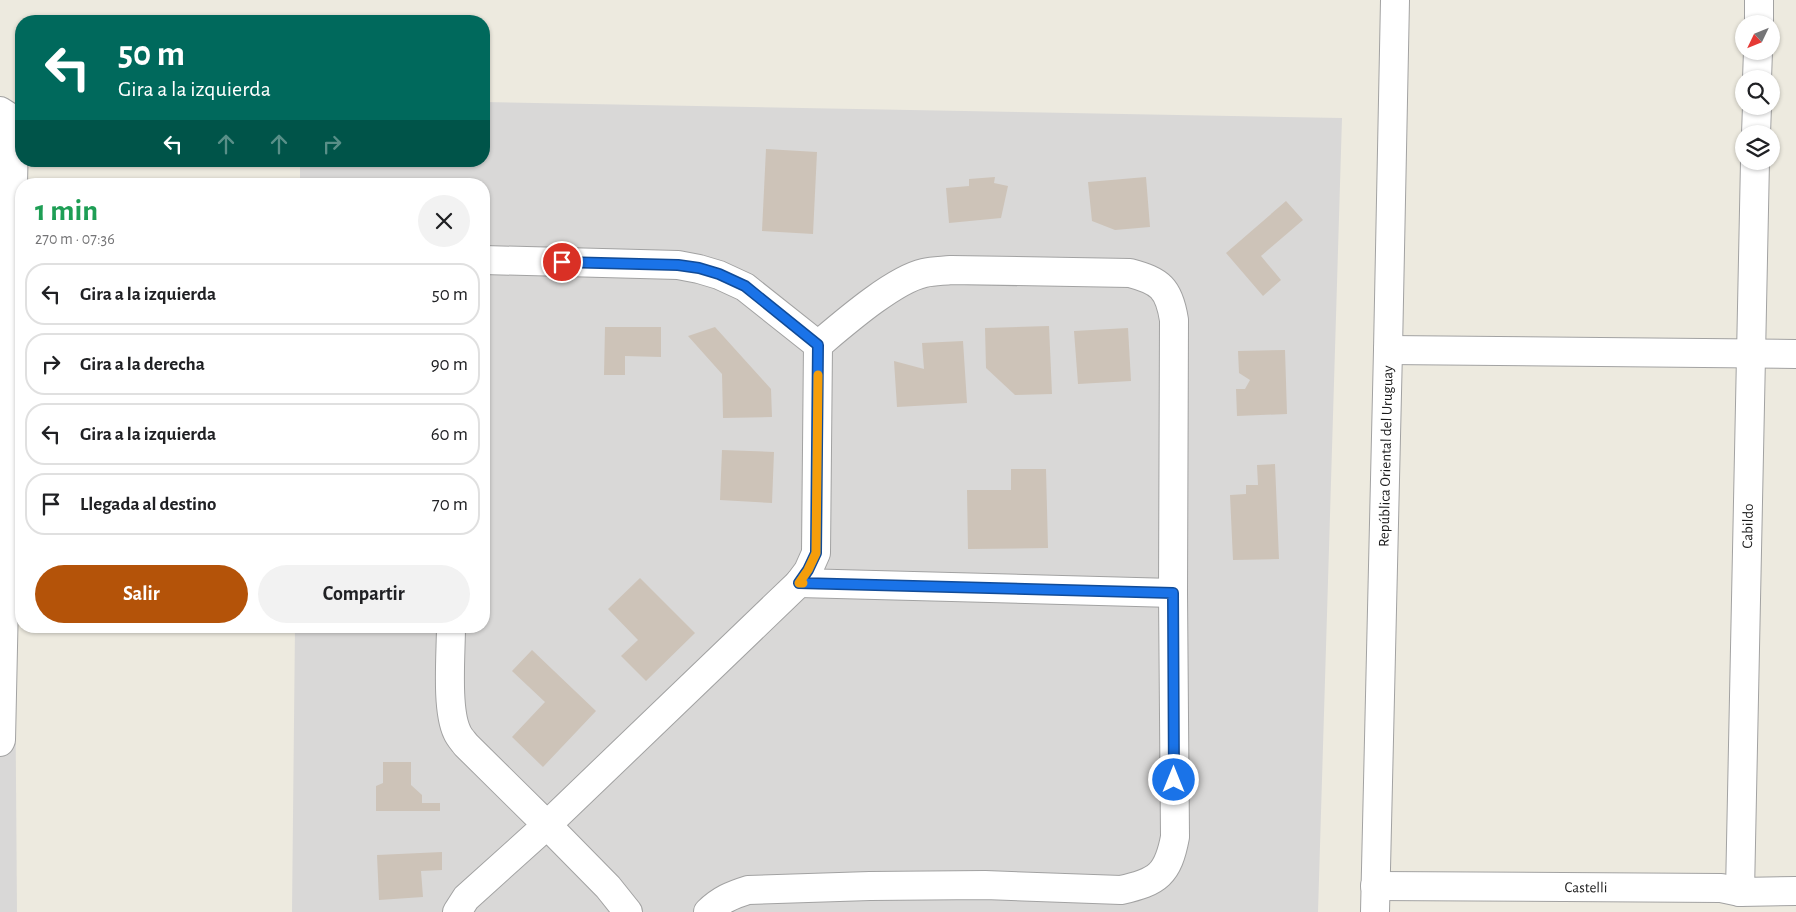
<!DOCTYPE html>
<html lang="es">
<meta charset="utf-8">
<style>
body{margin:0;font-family:"Alegreya Sans",sans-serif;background:#f2f2f2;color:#202124;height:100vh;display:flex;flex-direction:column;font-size:19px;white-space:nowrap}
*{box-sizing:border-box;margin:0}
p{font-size:16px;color:#757577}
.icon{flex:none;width:28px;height:28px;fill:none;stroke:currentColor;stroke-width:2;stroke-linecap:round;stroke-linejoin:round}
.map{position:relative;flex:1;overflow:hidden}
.details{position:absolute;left:15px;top:178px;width:475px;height:455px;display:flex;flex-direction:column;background:#fff;border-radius:20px;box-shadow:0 1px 4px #0004}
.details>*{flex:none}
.guide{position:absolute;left:15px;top:15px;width:475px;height:152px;border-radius:20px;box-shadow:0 1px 4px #0004;background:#00695c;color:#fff;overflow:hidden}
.needle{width:32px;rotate:227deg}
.tools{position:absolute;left:1735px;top:15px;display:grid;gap:10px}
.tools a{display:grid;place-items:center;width:45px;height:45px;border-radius:50%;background:#fff;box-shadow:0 1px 4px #0004;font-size:25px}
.pin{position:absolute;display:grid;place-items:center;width:42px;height:42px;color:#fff;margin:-21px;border:2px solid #fff;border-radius:50%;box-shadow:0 1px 5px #0007}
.me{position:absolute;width:55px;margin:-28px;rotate:0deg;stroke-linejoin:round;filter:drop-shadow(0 0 4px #0008)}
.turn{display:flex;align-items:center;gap:18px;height:105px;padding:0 20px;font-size:22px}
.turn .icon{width:65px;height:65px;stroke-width:2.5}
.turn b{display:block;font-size:35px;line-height:42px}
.lanes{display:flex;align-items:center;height:48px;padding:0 20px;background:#0003;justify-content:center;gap:25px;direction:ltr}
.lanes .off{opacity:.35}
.round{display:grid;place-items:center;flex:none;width:52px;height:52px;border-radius:26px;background:#f2f2f2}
.summary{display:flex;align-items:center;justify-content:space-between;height:85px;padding:0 20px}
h1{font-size:30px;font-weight:600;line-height:38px;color:#1e9e55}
.primary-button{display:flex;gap:10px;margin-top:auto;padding:10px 20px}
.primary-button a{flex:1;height:58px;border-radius:30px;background:#b45309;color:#fff;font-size:20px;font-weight:600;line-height:58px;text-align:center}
.primary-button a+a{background:#f2f2f2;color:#202124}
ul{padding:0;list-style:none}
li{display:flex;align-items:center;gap:15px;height:62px;margin:0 10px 8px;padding:0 10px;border:2px solid #e0e0e0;border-radius:20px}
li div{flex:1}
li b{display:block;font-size:19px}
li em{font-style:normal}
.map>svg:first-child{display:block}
</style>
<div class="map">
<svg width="1796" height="912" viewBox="0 0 1796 912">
<rect width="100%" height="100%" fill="#edeadf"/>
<g fill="#d9d8d7">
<polygon points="484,102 1342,118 1318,912 292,912 295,626 484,626 484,184 300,184 300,161 484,161"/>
<polygon points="0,111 11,118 17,912 0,912"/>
</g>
<g fill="#cdc3b8">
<polygon points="766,149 817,152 813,234 762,231"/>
<polygon points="995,177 994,183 1008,186 1001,218 949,223 946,188 969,186 969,179"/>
<polygon points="1146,177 1150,227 1115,230 1092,221 1088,182"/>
<polygon points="1286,201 1303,220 1261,256 1281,280 1263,296 1226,253"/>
<polygon points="1049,326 1052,394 1015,395 986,368 985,328"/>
<polygon points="605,327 661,327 661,357 625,356 625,375 604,375"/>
<polygon points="715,327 771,389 772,417 723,418 722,374 688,336"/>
<polygon points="1128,328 1131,381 1078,384 1074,331"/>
<polygon points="963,341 967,403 897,407 894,361 924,369 922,343"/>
<polygon points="1285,350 1287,414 1237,416 1236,389 1245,389 1250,380 1239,373 1238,351"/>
<polygon points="722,450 774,452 772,503 720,500"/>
<polygon points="1275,464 1279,559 1233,560 1230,495 1246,494 1246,485 1258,485 1257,465"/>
<polygon points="1011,469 1046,469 1048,548 968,549 967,490 1011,490"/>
<polygon points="640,578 695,633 646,681 621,656 638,640 608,609"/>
<polygon points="532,650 596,711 543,767 512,737 545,702 512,671"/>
<polygon points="383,762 411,762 411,785 422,795 422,803 440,803 440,811 376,811 376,786 383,783"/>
<polygon points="442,852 442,870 421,871 423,897 379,900 377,855"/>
</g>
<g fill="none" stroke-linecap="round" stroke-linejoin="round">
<g stroke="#a2a2a2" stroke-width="30">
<g id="minor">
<polyline points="1759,24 1759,0"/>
<polyline points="1757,79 1758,51"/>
<polyline points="0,111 11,118 14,138 1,740 0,742"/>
<polyline points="1756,134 1757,106"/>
<polyline points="484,260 678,265 699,269 719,275 745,287 818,345"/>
<polyline points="1388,350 1796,354"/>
<polyline points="799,583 1173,593"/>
<path d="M 451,626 C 451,653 446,709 457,732 C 459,737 463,741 466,745 L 547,825 L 608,887 L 628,912"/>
<path id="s1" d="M 1375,886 L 1721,888 L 1740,892 L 1796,891"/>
<path id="s2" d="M 1740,892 L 1755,161"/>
<path d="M 457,912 L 466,898 L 547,825 L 799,583 L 808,571 L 816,553 L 818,345 C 843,324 893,280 924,273 C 933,271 942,271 951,270 L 1130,273 C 1160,281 1169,288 1174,320 L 1173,593 L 1175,837 C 1168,874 1158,882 1121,890 L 985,885 L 870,886 L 748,890 C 732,895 720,900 708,912"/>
</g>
</g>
<g stroke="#a2a2a2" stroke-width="30">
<g id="tertiary">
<path id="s3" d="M 1375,912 L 1388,350 L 1395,0"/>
</g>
</g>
<use href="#minor" stroke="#fff" stroke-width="28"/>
<use href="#tertiary" stroke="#fff" stroke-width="28"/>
</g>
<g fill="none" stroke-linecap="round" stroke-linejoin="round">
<g stroke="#114b97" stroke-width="12">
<polyline id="route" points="562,262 678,265 699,268 719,274 745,286 818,345 816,553 808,570 799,583 1173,593 1174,780"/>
</g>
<use href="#route" stroke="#1a73e8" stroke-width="9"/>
<polyline stroke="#f59e0b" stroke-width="9" points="803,583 799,583 808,570 816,553 818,375"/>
</g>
<g text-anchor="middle" stroke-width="4" stroke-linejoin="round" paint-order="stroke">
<g font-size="15" fill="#1b1b1b" stroke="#fff">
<text dy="5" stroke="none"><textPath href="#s3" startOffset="456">República Oriental del Uruguay</textPath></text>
<text dy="5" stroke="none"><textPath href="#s2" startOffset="366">Cabildo</textPath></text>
<text dy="5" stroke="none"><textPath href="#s1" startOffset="211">Castelli</textPath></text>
</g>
</g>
</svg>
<div class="tools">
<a><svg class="needle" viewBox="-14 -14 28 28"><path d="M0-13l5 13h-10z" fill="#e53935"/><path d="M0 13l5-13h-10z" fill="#757577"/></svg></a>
<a><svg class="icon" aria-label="search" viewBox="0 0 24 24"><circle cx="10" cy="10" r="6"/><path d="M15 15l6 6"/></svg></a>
<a><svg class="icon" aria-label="layers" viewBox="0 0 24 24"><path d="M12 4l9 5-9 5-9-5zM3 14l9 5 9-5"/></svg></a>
</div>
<div class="pin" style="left:562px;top:262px;background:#d93025"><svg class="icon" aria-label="arrive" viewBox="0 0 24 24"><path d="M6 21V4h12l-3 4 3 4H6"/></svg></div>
<svg class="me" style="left:1174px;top:780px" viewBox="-20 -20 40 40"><circle r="17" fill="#1a73e8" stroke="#fff" stroke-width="3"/><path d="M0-11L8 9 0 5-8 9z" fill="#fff"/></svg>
<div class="guide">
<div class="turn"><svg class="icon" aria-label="left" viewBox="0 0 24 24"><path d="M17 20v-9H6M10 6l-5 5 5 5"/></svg><div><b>50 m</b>Gira a la izquierda</div></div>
<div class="lanes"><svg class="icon" aria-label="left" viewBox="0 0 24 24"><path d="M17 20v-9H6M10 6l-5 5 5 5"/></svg><svg class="icon off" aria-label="ahead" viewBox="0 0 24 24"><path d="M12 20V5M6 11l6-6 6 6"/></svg><svg class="icon off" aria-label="ahead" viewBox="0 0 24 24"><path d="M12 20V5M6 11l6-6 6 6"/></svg><svg class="icon off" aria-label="right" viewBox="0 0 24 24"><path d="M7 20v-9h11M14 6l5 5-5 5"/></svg></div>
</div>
<section class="details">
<div class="summary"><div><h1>1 min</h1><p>270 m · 07:36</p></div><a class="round"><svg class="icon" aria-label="close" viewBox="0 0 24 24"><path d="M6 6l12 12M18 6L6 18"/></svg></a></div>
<ul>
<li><svg class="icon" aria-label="left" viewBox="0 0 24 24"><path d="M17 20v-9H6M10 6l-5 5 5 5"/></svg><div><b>Gira a la izquierda</b></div><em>50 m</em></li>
<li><svg class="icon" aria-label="right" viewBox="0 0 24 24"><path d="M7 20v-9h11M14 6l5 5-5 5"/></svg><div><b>Gira a la derecha</b></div><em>90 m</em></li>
<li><svg class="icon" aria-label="left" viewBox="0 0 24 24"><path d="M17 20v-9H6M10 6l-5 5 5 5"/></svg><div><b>Gira a la izquierda</b></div><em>60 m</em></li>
<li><svg class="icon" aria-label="arrive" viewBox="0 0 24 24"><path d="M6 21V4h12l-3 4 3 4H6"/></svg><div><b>Llegada al destino</b></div><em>70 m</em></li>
</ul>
<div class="primary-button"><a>Salir</a><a>Compartir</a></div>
</section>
</div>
